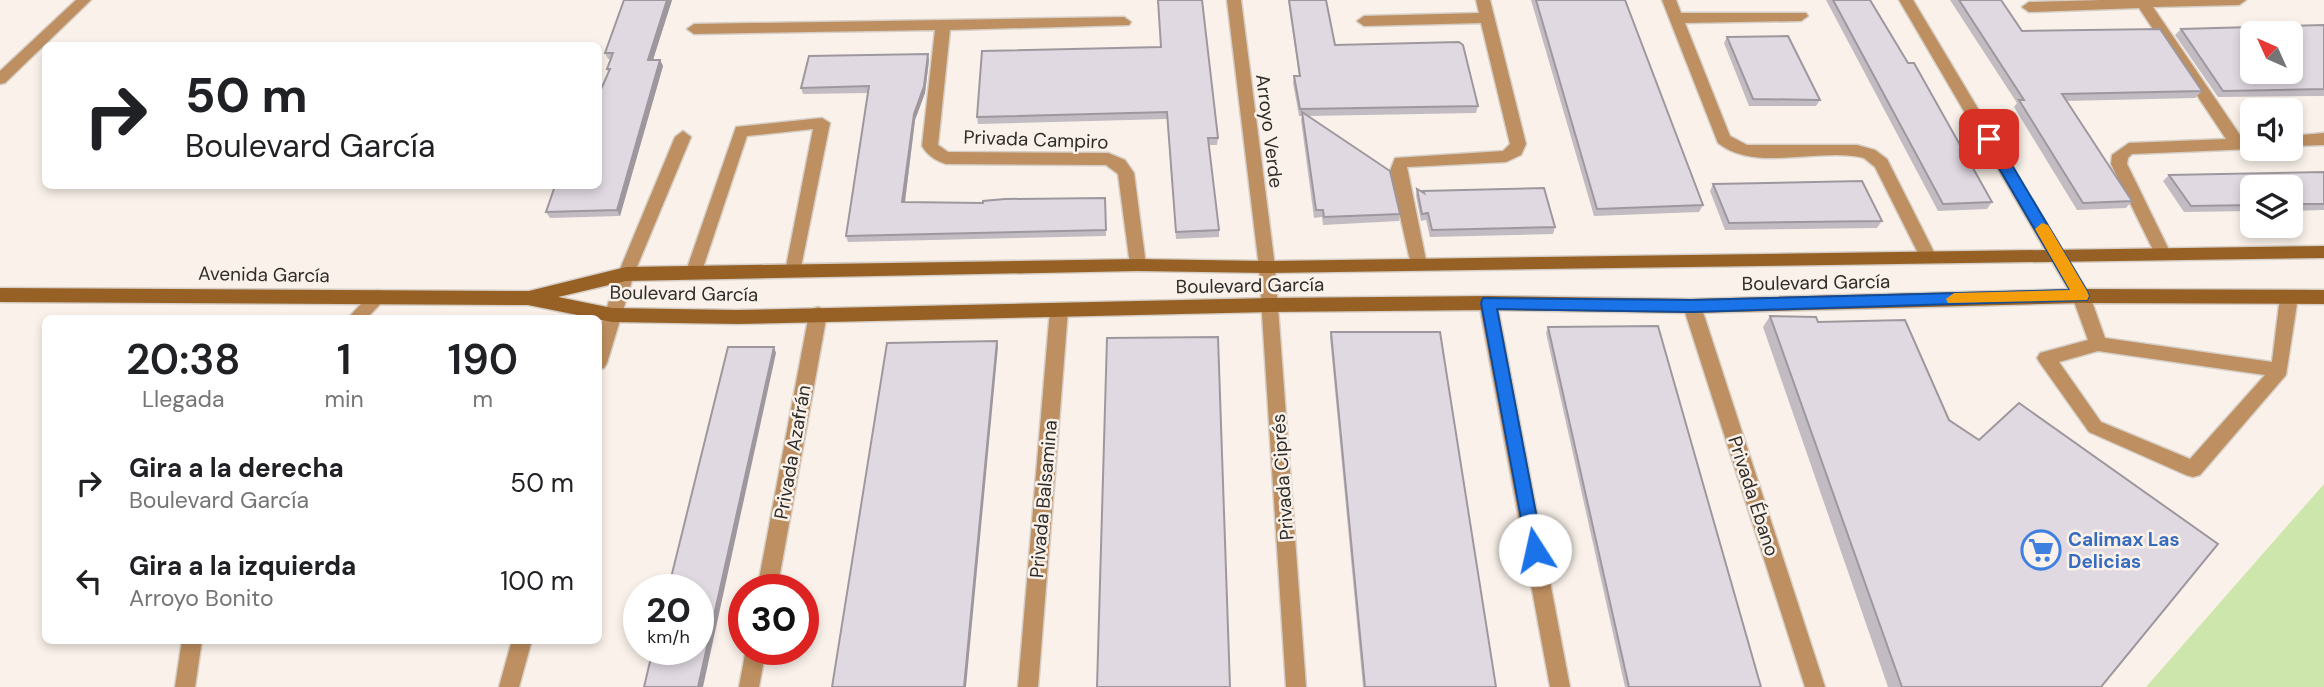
<!DOCTYPE html>
<html lang="es">
<meta charset="utf-8">
<style>
body{margin:0;font-family:"DM Sans",sans-serif;background:#f2f2f2;color:#202124;height:100vh;display:flex;flex-direction:column;font-size:26px;white-space:nowrap}
*{box-sizing:border-box;margin:0}
p{font-size:23px;color:#757577}
.icon{flex:none;width:38px;height:38px;fill:none;stroke:currentColor;stroke-width:2;stroke-linecap:round;stroke-linejoin:round}
.map{position:relative;flex:1;overflow:hidden}
.details{position:absolute;left:42px;top:315px;width:560px;height:329px;display:flex;flex-direction:column;background:#fff;border-radius:10px;box-shadow:0 4px 10px #0003}
.details>*{flex:none}
.banner{position:absolute;left:42px;top:42px;width:560px;height:147px;border-radius:10px;box-shadow:0 4px 10px #0003;background:#fff;color:#202124;overflow:hidden}
.needle{width:46px;rotate:315deg}
.controls{position:absolute;left:2240px;top:21px;display:grid;gap:14px}
.controls a{display:grid;place-items:center;width:63px;height:63px;border-radius:10px;background:#fff;box-shadow:0 4px 10px #0003;font-size:35px}
.speed{position:absolute;left:623px;top:574px;display:flex;gap:14px;font-size:35px;font-weight:700;text-align:center}
.speed>*{display:grid;place-content:center;width:91px;height:91px;border-radius:50%;background:#fff;box-shadow:0 4px 10px #0003;line-height:1}
.speed small{font-size:18px;font-weight:400}
.speed .limit{border:10px solid #d22;background:#fff;color:#111}
.pin{position:absolute;display:grid;place-items:center;width:60px;height:60px;color:#fff;margin:-30px;border-radius:14px;box-shadow:0 4px 10px #0006}
.me{position:absolute;width:77px;margin:-38px;rotate:350deg;stroke-linejoin:round;filter:drop-shadow(0 0 5px #0008)}
.turn{display:flex;align-items:center;gap:24px;height:147px;padding:0 28px;font-size:32px}
.turn .icon{width:91px;height:91px;stroke-width:2.5}
.turn b{display:block;font-size:49px;line-height:60px}
.eta{display:flex;justify-content:space-evenly;align-items:center;height:119px;text-align:center}
.eta b{font-size:42px;font-weight:600;line-height:49px}
ul{padding:0;list-style:none}
li{display:flex;align-items:center;gap:21px;height:98px;padding:0 28px}
li div{flex:1}
li b{display:block;font-size:26px}
li em{font-style:normal}
.map>svg:first-child{display:block}
</style>
<div class="map">
<svg width="2324" height="687" viewBox="0 0 2324 687">
<rect width="100%" height="100%" fill="#faf2ea"/>
<polygon fill="#cde6ab" points="2324,484 2324,687 2146,687"/>
<g fill="none" stroke-linecap="round" stroke-linejoin="round">
<g stroke="#d5cfc7" stroke-width="3">
<g id="service">
<polygon points="822,118 830,123 799,277 787,277 785,272 813,129 747,136 701,274 699,279 687,279 685,274 736,127"/>
<polygon points="683,131 691,137 634,274 632,279 620,279 618,274 675,137"/>
<path d="M 2081,289 L 2087,291 L 2090,296 L 2105,338 L 2272,362 L 2280,297 L 2283,292 L 2295,292 L 2298,297 L 2286,375 L 2200,475 L 2193,477 L 2186,475 L 2089,432 L 2040,363 L 2037,358 L 2040,353 L 2088,340 L 2072,296 L 2075,291 ZM 2098,351 L 2265,375 L 2190,459 L 2101,422 L 2059,362 Z"/>
</g>
</g>
<g stroke="#d5cfc7" stroke-width="3">
<g id="minor">
<polygon points="76,0 91,0 5,83 0,84 0,71"/>
<polygon points="1227,0 1241,0 1275,267 1306,687 1286,687 1259,267"/>
<polygon points="1476,0 1490,0 1526,144 1521,155 1506,162 1407,167 1427,265 1425,270 1413,270 1411,265 1390,171 1395,158 1503,151 1510,144 1481,23 1364,26 1357,21 1364,16 1479,13"/>
<path d="M 1662,0 L 1676,0 L 1681,13 L 1806,13 L 1808,16 L 1801,21 L 1685,23 L 1730,136 L 1747,145 L 1857,145 L 1875,150 L 1887,159 L 1937,258 L 1935,263 L 1923,263 L 1875,167 L 1864,158 C 1820,147 1755,173 1718,143 Z"/>
<polygon points="1899,0 1913,0 2087,291 2090,296 2087,301 2075,301"/>
<polygon points="2101,0 2246,0 2239,5 2153,7 2242,138 2252,138 2252,149 2132,154 2128,158 2127,164 2171,254 2163,260 2155,254 2111,164 2112,155 2129,143 2226,139 2139,8 2029,12 2022,7 2029,2"/>
<path d="M 1124,17 L 1131,22 L 1129,25 L 950,30 L 938,145 L 948,152 L 1108,153 L 1125,160 L 1134,173 L 1146,265 L 1144,270 L 1132,270 L 1130,265 L 1118,174 L 1106,165 L 946,164 C 935,160 928,156 922,146 L 935,30 L 694,34 L 687,29 L 694,24 Z"/>
<polygon points="2324,133 2324,145 2291,146 2291,136"/>
<polygon points="626,267 632,269 634,274 607,363 604,368 598,370 598,334 618,274 620,269"/>
<polygon points="378,290 384,292 387,297 367,318 348,318 372,292"/>
<polygon points="1488,296 1494,298 1497,303 1570,687 1550,687 1479,303 1482,298"/>
<polygon points="1692,299 1698,301 1701,306 1825,687 1805,687 1683,306 1686,301"/>
<polygon points="1059,303 1065,305 1068,310 1038,687 1018,687 1050,310 1053,305"/>
<polygon points="818,307 824,309 827,314 777,590 757,590 809,314 812,309"/>
<polygon points="182,640 202,640 195,687 175,687"/>
<polygon points="512,640 532,640 519,687 499,687"/>
<polygon points="746,649 766,649 759,687 739,687"/>
</g>
</g>
<g stroke="#d5cfc7" stroke-width="3">
<polygon id="secondary" points="2324,246 2324,258 1267,273 1138,271 626,281 558,297 612,308 737,310 1270,298 1488,296 1692,299 2081,289 2324,290 2324,304 2081,303 1692,313 1488,310 1270,312 737,324 612,322 528,305 0,302 0,288 529,291 626,267 1138,259 1267,261"/>
</g>
<use href="#service" fill="#be8f60" fill-rule="evenodd"/>
<use href="#minor" fill="#be8f60" fill-rule="evenodd"/>
<use href="#secondary" fill="#976125" fill-rule="evenodd"/>
</g>
<g fill="#c2bbc2">
<polygon points="624,0 672,0 653,60 660,60 663,66 620,216 550,218 546,212 598,186 608,72 607,69 611,59 608,59 605,53"/>
<polygon points="1288,0 1326,0 1335,45 1478,106 1476,113 1308,116 1400,214 1399,221 1323,225 1322,217 1314,218 1301,120 1302,116 1299,116 1293,83 1294,76 1299,76"/>
<polygon points="1531,0 1625,0 1703,205 1699,212 1594,216"/>
<polygon points="1826,0 1870,0 1992,202 1987,209 1938,211"/>
<polygon points="1950,0 2001,0 2022,31 2202,91 2195,98 2066,101 2132,201 2126,208 2077,210 2014,107 2017,103"/>
<polygon points="2324,25 2324,96 2218,97 2175,35 2181,29"/>
<polygon points="1727,37 1820,100 1816,106 1749,106 1724,43"/>
<polygon points="1161,47 1218,138 1217,145 1209,145 1219,230 1219,237 1176,239 1167,119 978,124 977,117"/>
<polygon points="929,60 925,93 915,120 905,202 983,203 1105,198 1106,236 848,242 846,236 868,93 803,94 801,88"/>
<polygon points="2324,172 2324,210 2291,211 2291,187 2252,187 2252,211 2184,212 2163,181 2169,175"/>
<polygon points="1713,184 1882,221 1877,228 1725,230 1710,191"/>
<polygon points="1417,189 1423,192 1555,227 1553,234 1430,237 1426,220 1421,221 1416,196"/>
<polygon points="1770,316 1818,322 1949,420 2101,687 1888,687 1763,327"/>
<polygon points="1548,327 1761,687 1625,687 1546,333"/>
<polygon points="1331,332 1496,687 1363,687 1330,337"/>
</g>
<g fill="#9e989e">
<polygon points="667,0 672,0 651,66 648,60"/>
<polygon points="928,54 929,60 925,93 915,120 904,209 902,202 914,114"/>
<polygon points="660,60 663,66 620,216 617,210"/>
<polygon points="997,341 998,347 966,687 964,687"/>
<polygon points="774,347 776,353 703,687 698,687"/>
</g>
<g fill="#e1d9e2" stroke="#9e989e" stroke-width="2" fill-rule="evenodd">
<polygon points="624,0 667,0 648,60 660,60 617,210 546,212 555,186 598,186 598,96 610,69 607,69 613,53 605,53"/>
<polygon points="1158,0 1202,0 1218,138 1208,138 1219,230 1176,232 1167,112 977,117 982,51 1161,47"/>
<polygon points="1289,0 1326,0 1335,45 1459,42 1463,45 1478,106 1300,109 1294,76 1300,76"/>
<polygon points="1536,0 1625,0 1703,205 1597,209"/>
<polygon points="1833,0 1870,0 1908,63 1914,63 1992,202 1943,204"/>
<polygon points="1959,0 2001,0 2022,31 2160,29 2202,91 2062,94 2132,201 2083,203 2019,100 2024,100"/>
<path d="M 2324,25 L 2324,89 L 2223,91 L 2181,29 ZM 2252,33 L 2291,33 L 2291,72 L 2252,72 Z"/>
<polygon points="1788,36 1820,100 1753,99 1727,37"/>
<polygon points="928,54 924,86 914,114 902,202 983,203 983,201 1005,199 1105,198 1106,230 846,236 869,86 801,88 809,56"/>
<polygon points="1302,112 1390,171 1400,214 1324,217 1323,210 1316,210"/>
<polygon points="2324,172 2324,204 2291,204 2291,187 2252,187 2252,205 2191,206 2169,175"/>
<polygon points="1862,181 1882,221 1729,223 1713,184"/>
<polygon points="1544,188 1555,227 1432,230 1428,213 1422,214 1417,189 1424,193 1423,191"/>
<polygon points="1770,316 1816,317 1818,322 1905,320 1949,420 1979,440 2019,403 2218,544 2101,687 1902,687"/>
<polygon points="1658,326 1761,687 1629,687 1548,327"/>
<polygon points="1331,332 1440,332 1496,687 1365,687"/>
<polygon points="1218,337 1230,687 1097,687 1107,338"/>
<polygon points="997,341 964,687 832,687 887,343"/>
<polygon points="728,347 774,347 698,687 644,687 653,649 698,649 698,590 668,590"/>
</g>
<polygon fill="#1a73e8" stroke="#114b97" stroke-width="2" points="1989,134 1994,135 2087,291 2089,296 2087,300 1692,312 1497,309 1543,550 1541,556 1535,558 1528,556 1481,303 1483,298 1692,300 2070,290 1982,139"/>
<polygon fill="#f59e0b" points="2042,223 2048,225 2087,291 2089,296 2087,300 1948,303 1946,299 1954,293 2070,290 2035,229"/>
<defs>
<g id="supermarket-ring" transform="scale(2.0125)"><circle r="9.5" fill="#faf2ea" stroke="#3f7fe0" stroke-width="1.5"/><path d="M-6-5.5h2.5l.6 2H6L4.5 2H-2.5L-4.4-4H-6ZM-1.5 3.2a1.3 1.3 0 1 0 .1 0ZM3 3.2a1.3 1.3 0 1 0 .1 0Z" fill="#3f7fe0"/></g>
</defs>
<g fill-rule="evenodd">
<use href="#supermarket-ring" x="2041" y="550"/>
</g>
<g text-anchor="middle" stroke-width="5" stroke-linejoin="round" paint-order="stroke">
<g font-size="19" fill="#2f2d2a" stroke="#faf2ea">
<text transform="translate(1270 131) rotate(83)" y="7">Arroyo Verde</text>
<text transform="translate(1036 139) rotate(2)" y="7">Privada Campiro</text>
<text transform="translate(264 274) rotate(1)" y="7">Avenida García</text>
<text transform="translate(1816 282) rotate(-1)" y="7">Boulevard García</text>
<text transform="translate(1250 285) rotate(-1)" y="7">Boulevard García</text>
<text transform="translate(684 293) rotate(1)" y="7">Boulevard García</text>
<text transform="translate(792 452) rotate(-80)" y="7">Privada Azafrán</text>
<text transform="translate(1282 477) rotate(-94)" y="7">Privada Ciprés</text>
<text transform="translate(1754 496) rotate(72)" y="7">Privada Ébano</text>
<text transform="translate(1043 499) rotate(-85)" y="7">Privada Balsamina</text>
</g>
<g font-size="19" font-weight="bold" fill="#366cbe" stroke="#faf2ea" text-anchor="start">
<text x="2068" y="546">Calimax Las<tspan x="2068" dy="22">Delicias</tspan></text>
</g>
</g>
</svg>
<div class="controls">
<a><svg class="needle" viewBox="-14 -14 28 28"><path d="M0-13l5 13h-10z" fill="#e53935"/><path d="M0 13l5-13h-10z" fill="#757577"/></svg></a>
<a><svg class="icon" aria-label="sound" viewBox="0 0 24 24"><path d="M4 9h4l5-4v14l-5-4H4zM17 9q2 3 0 6"/></svg></a>
<a><svg class="icon" aria-label="layers" viewBox="0 0 24 24"><path d="M12 4l9 5-9 5-9-5zM3 14l9 5 9-5"/></svg></a>
</div>
<div class="speed"><div>20<small>km/h</small></div><div class="limit">30</div></div>
<div class="pin" style="left:1989px;top:139px;background:#d93025"><svg class="icon" aria-label="arrive" viewBox="0 0 24 24"><path d="M6 21V4h12l-3 4 3 4H6"/></svg></div>
<svg class="me" style="left:1535px;top:550px" viewBox="-20 -20 40 40"><circle r="19" fill="#fff"/><path d="M0-13L10 11 0 6-10 11z" fill="#1a73e8"/></svg>
<div class="banner">
<div class="turn"><svg class="icon" aria-label="right" viewBox="0 0 24 24"><path d="M7 20v-9h11M14 6l5 5-5 5"/></svg><div><b>50 m</b>Boulevard García</div></div>
</div>
<section class="details">
<div class="eta">
<div><b>20:38</b><p>Llegada</p></div>
<div><b>1</b><p>min</p></div>
<div><b>190</b><p>m</p></div>
</div>
<ul>
<li><svg class="icon" aria-label="right" viewBox="0 0 24 24"><path d="M7 20v-9h11M14 6l5 5-5 5"/></svg><div><b>Gira a la derecha</b><p>Boulevard García</p></div><em>50 m</em></li>
<li><svg class="icon" aria-label="left" viewBox="0 0 24 24"><path d="M17 20v-9H6M10 6l-5 5 5 5"/></svg><div><b>Gira a la izquierda</b><p>Arroyo Bonito</p></div><em>100 m</em></li>
</ul>
</section>
</div>
